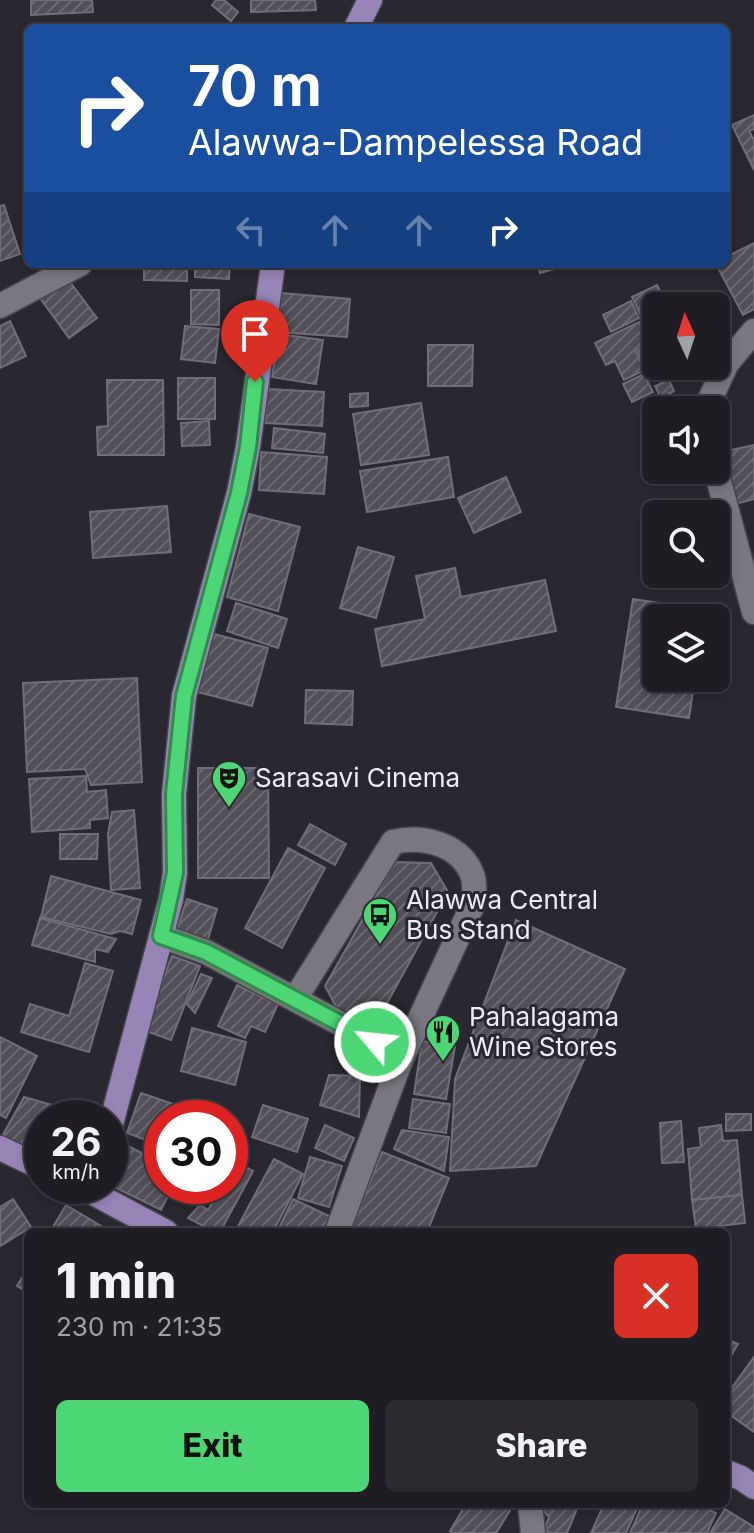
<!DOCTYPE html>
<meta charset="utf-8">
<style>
body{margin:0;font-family:Inter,sans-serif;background:#2c2a30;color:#f1f3f6;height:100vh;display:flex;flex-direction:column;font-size:30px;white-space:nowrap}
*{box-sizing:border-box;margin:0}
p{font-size:26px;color:#a1a2a6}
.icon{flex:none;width:44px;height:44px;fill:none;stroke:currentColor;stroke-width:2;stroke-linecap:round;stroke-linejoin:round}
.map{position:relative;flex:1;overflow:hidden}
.sheet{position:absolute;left:24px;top:1228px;width:706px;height:280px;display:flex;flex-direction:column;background:#1f1d23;border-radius:12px;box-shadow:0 4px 12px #0003,0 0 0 2px #3c3b41}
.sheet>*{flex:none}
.banner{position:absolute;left:24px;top:24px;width:706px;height:244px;border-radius:12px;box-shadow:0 4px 12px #0003,0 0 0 2px #3c3b41;background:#1a4fa0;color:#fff;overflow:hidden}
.needle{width:52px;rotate:357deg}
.buttons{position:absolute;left:642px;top:292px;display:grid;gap:16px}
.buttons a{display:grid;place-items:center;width:88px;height:88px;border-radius:12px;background:#1f1d23;box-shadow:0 4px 12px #0003,0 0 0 2px #3c3b41;font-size:40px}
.speed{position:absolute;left:24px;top:1100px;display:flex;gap:16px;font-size:40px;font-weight:700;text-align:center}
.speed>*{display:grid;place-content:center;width:104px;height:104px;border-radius:50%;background:#1f1d23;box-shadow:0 4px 12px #0003,0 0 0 2px #3c3b41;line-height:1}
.speed small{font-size:20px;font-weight:400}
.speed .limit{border:12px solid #d22;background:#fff;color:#111}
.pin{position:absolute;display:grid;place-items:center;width:68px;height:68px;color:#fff;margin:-82px -34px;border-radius:50% 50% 50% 0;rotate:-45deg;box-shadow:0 0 8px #0007}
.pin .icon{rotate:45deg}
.me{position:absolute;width:88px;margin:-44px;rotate:298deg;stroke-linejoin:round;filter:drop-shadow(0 0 6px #0008)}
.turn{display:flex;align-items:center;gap:28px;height:168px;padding:0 32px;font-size:36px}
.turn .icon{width:104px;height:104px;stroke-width:2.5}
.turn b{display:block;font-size:56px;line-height:68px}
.lanes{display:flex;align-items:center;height:76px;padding:0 32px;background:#0003;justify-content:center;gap:40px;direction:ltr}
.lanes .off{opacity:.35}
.round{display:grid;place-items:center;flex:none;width:84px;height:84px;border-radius:12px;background:#2c2a30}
.summary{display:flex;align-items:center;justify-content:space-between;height:136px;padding:0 32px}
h1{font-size:48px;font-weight:800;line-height:60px}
.button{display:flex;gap:16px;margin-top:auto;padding:16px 32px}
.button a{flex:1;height:92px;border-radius:12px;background:#4dd676;color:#111;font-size:32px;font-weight:800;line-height:92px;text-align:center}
.button a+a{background:#2c2a30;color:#f1f3f6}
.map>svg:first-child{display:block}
</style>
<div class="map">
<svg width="754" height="1533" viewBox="0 0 754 1533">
<defs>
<pattern id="building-hatch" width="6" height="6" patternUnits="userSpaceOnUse" patternTransform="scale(2)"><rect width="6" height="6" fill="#524f58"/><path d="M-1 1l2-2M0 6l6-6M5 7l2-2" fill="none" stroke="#6b6970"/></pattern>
</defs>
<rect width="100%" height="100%" fill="#29272f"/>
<g fill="url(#building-hatch)" stroke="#716e77" stroke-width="2">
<polygon points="31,0 92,0 93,12 31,15"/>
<polygon points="216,0 224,0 238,12 231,21 212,5"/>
<polygon points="251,0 315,0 316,10 251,12"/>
<polygon points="754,115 754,129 749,131 754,140 754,170 732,125"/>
<polygon points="4,205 20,254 0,261 0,206"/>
<polygon points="754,243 754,309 743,315 716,264 726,264 726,257"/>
<polygon points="144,264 187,264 187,281 144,280"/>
<polygon points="195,264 230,264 229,279 195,277"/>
<polygon points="538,264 572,264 540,273"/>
<polygon points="67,278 97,318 69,338 40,298"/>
<polygon points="657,285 667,306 656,306 656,316 644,322 632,297"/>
<polygon points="191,290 219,290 219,325 191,324"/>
<polygon points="281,293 350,299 347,337 278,332"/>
<polygon points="631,301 639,318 611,332 603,315"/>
<polygon points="10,321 26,356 0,368 0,326"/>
<polygon points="639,322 650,344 635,351 645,370 624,380 615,361 606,365 595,343"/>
<polygon points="185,326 219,329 215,363 181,359"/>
<polygon points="278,334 323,340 316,384 272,377"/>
<polygon points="428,345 473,345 472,386 428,386"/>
<polygon points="653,345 656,359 644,365 638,352"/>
<polygon points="644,374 653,392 632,402 623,384"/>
<rect x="178" y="378" width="37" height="41"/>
<polygon points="107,380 163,380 164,455 98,455 97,427 108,426"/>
<polygon points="669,380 674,391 661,398 655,386"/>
<polygon points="267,389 324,392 322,426 265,423"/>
<polygon points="368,393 368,406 350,407 350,394"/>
<polygon points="421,403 429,455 361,465 353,414"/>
<polygon points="209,421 210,445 182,446 181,423"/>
<polygon points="274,428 325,434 323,453 272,448"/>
<polygon points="754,445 754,499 735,504 722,452"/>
<polygon points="261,452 327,457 324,494 259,490"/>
<polygon points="448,457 454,497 367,512 360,471"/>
<polygon points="506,477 521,512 474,533 458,498"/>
<polygon points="167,506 171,552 93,558 90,512"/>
<polygon points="249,514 300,527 278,611 227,597"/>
<polygon points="358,547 394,557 376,618 340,608"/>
<polygon points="455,568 461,597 545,580 556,631 382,666 375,629 425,619 416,576"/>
<polygon points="633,599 706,610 705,618 656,618 656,678 695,678 689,718 616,707"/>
<polygon points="236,603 287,619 278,648 227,631"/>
<polygon points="210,633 268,648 252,706 194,691"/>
<polygon points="137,678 142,782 91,785 85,769 27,772 23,683"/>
<polygon points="306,690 353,691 352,725 305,723"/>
<polygon points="198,768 268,768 269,878 198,878"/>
<polygon points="86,776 87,792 106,790 108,818 90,820 90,828 32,832 29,779"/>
<polygon points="134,810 140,888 111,890 108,834 112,812"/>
<polygon points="310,824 346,844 335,865 298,845"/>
<polygon points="60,834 98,834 97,859 60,859"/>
<polygon points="288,848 325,868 282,948 245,928"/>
<polygon points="395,862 431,863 448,892 381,1014 342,1018 325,986"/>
<polygon points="51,876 141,900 132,934 120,931 111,934 41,917"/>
<polygon points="187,899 217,909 206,946 175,936"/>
<polygon points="40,918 116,939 108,952 95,949 95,962 32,945"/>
<polygon points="516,920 625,969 536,1166 450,1171 455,1079"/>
<polygon points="172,956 200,966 171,1040 143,1030"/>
<polygon points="85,963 113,971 89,1052 21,1032 30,1004 69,1016"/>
<polygon points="201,974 212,978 195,1013 187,1004"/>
<polygon points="237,985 278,1004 265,1032 251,1026 245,1038 218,1026"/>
<polygon points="192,1028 246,1042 235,1085 181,1071"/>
<polygon points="0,1037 37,1056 6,1118 0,1115"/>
<polygon points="422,1041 455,1046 446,1099 414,1094"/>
<polygon points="329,1075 360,1076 359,1117 320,1105"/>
<polygon points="141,1093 194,1111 191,1118 162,1118 162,1146 127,1133"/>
<polygon points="24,1097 87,1115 86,1118 42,1118 42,1156 1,1138"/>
<polygon points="413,1099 450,1104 446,1133 409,1128"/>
<polygon points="263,1105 308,1119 297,1152 252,1137"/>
<polygon points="726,1114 751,1114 751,1130 726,1131"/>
<polygon points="681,1121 684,1162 662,1163 660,1123"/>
<polygon points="325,1125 354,1138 344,1161 315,1148"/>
<polygon points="721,1125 723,1141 737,1140 742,1195 692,1200 688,1149 701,1147 699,1128"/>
<polygon points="402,1130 449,1137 444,1171 394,1149"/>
<polygon points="126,1145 162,1163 162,1186 173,1186 161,1210 110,1185 110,1179"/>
<polygon points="382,1152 449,1178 427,1232 350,1232"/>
<polygon points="310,1157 342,1166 329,1207 298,1198"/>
<polygon points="274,1159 303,1174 273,1232 235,1232"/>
<polygon points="236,1161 253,1171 220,1232 215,1232 188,1218 200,1205 208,1210 222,1186 230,1186 230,1172"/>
<polygon points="742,1195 745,1223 696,1229 692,1200"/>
<polygon points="13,1199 31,1227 0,1246 0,1207"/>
<polygon points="293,1199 331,1217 324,1232 277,1232"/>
<polygon points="66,1205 111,1232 50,1232"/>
<polygon points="28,1268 28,1293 17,1286"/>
<polygon points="726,1339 738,1344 726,1364"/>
<polygon points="754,1357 754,1432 726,1412 726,1396"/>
<polygon points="466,1504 514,1504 496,1533 453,1533 450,1531"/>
<polygon points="537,1504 579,1504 567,1533 551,1533 544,1530 549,1517"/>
<polygon points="604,1504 639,1504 626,1533 591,1533"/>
<polygon points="643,1504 696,1504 716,1513 707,1533 630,1533"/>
<polygon points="725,1509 754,1527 754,1533 710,1533"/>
</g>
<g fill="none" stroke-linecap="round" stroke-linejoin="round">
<g stroke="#47454c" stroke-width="27">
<g id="minor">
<polyline points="0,306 80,264"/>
<polyline points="705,410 727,363 754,331"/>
<polyline points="716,470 754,612"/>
<polyline points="161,936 206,952 375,1042 400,1062 337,1232"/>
<path d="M 295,999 L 393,842 C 423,835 462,844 473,877 C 475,884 474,895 474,902 L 400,1062"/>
<polyline points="530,1504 533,1533"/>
</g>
</g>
<g stroke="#47454c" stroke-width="27">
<g id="major">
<polyline points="356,28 370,0"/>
<polyline points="110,1128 171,899 175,873 174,794 184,696 239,493 248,447 273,264"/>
<polyline points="0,1148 42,1168"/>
<polyline points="80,1186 166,1232"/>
<polyline points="726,1472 741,1478 754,1487"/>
</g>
</g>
<use href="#minor" stroke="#7a7780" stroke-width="24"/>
<use href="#major" stroke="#9785b8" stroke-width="24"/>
</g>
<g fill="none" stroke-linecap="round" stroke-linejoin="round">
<g stroke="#328b4d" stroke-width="20">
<polyline id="route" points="255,382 248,447 239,493 184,696 174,794 175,873 161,936 206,952 375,1042"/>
</g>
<use href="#route" stroke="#4dd676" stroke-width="14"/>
</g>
<defs>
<g id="theatre-pin" transform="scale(1.8)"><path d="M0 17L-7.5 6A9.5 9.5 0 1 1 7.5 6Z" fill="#4dd676" stroke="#29272f"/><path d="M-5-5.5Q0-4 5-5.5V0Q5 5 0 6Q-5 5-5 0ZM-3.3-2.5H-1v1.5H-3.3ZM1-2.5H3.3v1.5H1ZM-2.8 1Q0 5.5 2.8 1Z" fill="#111"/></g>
<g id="bus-pin" transform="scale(1.8)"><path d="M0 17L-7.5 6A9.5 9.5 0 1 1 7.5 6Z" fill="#4dd676" stroke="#29272f"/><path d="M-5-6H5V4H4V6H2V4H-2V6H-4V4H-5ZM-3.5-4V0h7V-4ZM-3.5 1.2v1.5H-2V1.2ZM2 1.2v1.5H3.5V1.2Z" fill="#111"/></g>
<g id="restaurant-pin" transform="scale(1.8)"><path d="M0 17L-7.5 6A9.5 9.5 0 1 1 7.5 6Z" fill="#4dd676" stroke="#29272f"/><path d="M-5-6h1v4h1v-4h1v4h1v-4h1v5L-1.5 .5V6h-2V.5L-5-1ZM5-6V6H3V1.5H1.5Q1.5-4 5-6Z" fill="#111"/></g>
</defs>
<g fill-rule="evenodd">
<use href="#theatre-pin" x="229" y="778"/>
<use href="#bus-pin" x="380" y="915"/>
<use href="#restaurant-pin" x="443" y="1032"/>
</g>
<g text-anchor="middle" stroke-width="6" stroke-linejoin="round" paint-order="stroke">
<g font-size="26" fill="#efedf2" stroke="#29272f" text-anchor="start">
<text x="255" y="787">Sarasavi Cinema</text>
<text x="406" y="909">Alawwa Central<tspan x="406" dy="30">Bus Stand</tspan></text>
<text x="469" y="1026">Pahalagama<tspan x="469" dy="30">Wine Stores</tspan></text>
</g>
</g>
</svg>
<div class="buttons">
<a><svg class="needle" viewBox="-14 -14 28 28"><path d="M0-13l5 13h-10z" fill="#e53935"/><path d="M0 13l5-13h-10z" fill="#a1a2a6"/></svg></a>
<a><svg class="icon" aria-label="sound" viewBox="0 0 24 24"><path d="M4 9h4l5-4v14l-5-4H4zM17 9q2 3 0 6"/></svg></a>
<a><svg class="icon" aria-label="search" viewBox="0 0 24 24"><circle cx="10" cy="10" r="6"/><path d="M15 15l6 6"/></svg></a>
<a><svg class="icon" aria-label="layers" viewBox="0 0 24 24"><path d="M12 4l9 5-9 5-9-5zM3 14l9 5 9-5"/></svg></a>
</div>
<div class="speed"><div>26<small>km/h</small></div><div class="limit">30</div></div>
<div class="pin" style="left:255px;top:382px;background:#d93025"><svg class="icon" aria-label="arrive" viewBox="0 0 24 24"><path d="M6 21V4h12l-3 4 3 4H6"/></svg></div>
<svg class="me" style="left:375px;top:1042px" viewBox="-20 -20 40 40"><circle r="17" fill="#4dd676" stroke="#fff" stroke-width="3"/><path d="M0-11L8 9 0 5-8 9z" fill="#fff"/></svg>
<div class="banner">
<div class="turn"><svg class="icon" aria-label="right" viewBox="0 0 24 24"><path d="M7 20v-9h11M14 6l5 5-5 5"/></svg><div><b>70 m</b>Alawwa-Dampelessa Road</div></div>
<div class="lanes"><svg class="icon off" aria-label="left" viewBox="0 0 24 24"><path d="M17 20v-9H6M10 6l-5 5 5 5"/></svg><svg class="icon off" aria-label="ahead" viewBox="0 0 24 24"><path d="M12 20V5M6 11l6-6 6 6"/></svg><svg class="icon off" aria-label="ahead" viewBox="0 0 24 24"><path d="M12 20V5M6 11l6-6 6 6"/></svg><svg class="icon" aria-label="right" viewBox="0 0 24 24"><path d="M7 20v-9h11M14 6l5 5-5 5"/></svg></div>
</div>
<section class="sheet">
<div class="summary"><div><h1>1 min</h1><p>230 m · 21:35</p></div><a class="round" style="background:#d93025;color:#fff"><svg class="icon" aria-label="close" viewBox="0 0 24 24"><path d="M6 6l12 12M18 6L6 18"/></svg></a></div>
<div class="button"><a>Exit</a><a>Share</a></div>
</section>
</div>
